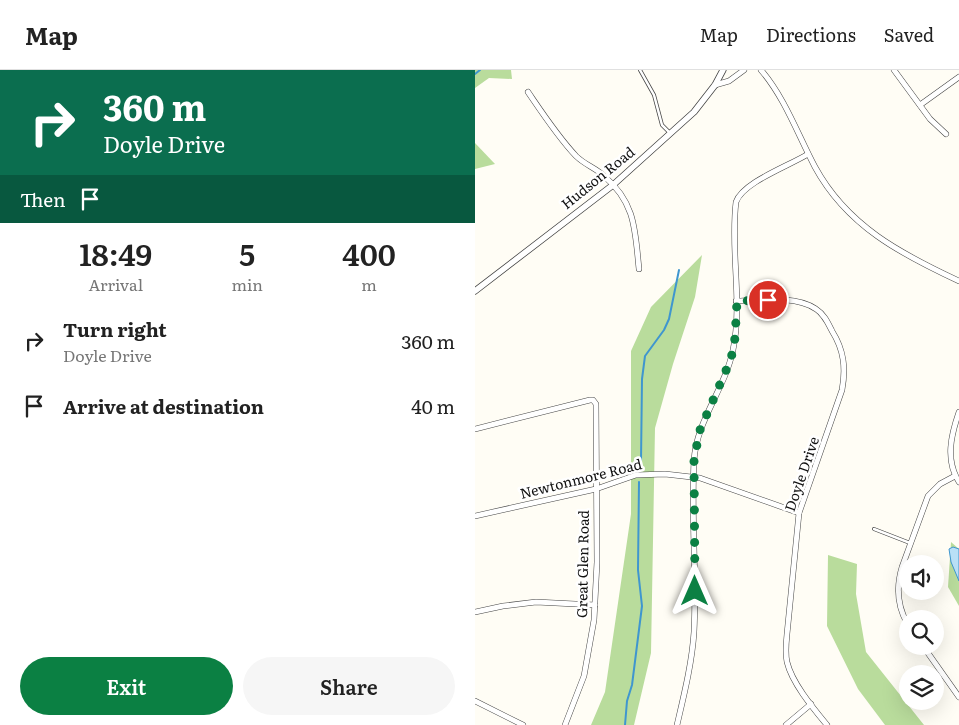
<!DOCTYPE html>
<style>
body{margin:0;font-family:Literata,serif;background:#f6f6f6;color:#222;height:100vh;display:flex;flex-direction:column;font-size:19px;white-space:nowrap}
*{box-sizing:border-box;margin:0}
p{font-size:16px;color:#767676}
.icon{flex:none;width:28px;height:28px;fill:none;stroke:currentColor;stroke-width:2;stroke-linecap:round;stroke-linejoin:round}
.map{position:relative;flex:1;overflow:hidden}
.side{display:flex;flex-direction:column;background:#fff;width:475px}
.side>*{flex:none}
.banner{background:#0b6e4f;color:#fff;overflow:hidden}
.fabs{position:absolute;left:424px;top:485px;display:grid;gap:10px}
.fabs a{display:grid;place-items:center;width:45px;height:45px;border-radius:50%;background:#fff;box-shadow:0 5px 20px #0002;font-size:25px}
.pin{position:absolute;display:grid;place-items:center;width:42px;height:42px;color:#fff;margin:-21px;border:2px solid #fff;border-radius:50%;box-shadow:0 1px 5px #0007}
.me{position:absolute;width:55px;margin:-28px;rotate:0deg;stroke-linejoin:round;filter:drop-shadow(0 0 4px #0008)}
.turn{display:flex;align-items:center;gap:18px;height:105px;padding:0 20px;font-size:22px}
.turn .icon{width:65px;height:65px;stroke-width:2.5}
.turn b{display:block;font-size:35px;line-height:42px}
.then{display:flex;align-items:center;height:48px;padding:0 20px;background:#0003;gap:10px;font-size:19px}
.eta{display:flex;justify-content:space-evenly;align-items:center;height:85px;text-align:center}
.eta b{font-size:30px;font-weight:600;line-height:35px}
.button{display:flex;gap:10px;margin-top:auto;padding:10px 20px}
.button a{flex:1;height:58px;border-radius:30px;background:#0b8043;color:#fff;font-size:20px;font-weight:600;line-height:58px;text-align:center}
.button a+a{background:#f6f6f6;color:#222}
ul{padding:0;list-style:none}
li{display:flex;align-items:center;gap:15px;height:65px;padding:0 20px}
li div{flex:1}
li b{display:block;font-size:19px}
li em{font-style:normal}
header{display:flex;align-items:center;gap:30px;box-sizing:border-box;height:70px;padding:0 25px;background:#fff;border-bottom:1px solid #e0e0e0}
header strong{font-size:24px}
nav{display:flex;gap:28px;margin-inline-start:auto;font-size:18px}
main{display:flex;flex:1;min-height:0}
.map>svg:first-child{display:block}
</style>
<header>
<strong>Map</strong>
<nav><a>Map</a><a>Directions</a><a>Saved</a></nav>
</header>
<main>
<section class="side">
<div class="banner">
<div class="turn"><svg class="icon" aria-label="right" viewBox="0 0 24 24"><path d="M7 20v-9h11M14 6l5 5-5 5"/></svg><div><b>360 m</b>Doyle Drive</div></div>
<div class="then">Then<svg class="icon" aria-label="arrive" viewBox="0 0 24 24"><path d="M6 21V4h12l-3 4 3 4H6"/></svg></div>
</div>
<div class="eta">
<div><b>18:49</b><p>Arrival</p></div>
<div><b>5</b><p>min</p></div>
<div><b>400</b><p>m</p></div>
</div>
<ul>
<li><svg class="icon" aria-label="right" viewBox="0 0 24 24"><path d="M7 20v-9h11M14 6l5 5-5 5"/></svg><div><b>Turn right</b><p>Doyle Drive</p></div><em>360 m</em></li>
<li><svg class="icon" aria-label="arrive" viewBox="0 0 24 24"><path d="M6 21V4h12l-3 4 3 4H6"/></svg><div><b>Arrive at destination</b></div><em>40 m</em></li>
</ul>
<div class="button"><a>Exit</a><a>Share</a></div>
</section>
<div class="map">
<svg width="484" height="655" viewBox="0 0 484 655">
<rect width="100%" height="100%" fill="#fffdf5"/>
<g fill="#b9dc9c">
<polygon points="0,0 36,0 37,9 14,8 0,18"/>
<polygon points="0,73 20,94 0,99"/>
<polygon points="227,185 220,227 198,294 180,358 176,583 159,655 116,655 130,622 156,444 156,281 176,237"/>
<polygon points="476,472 484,479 484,536 473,517"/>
<polygon points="353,485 382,494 381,524 391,582 449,655 410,655 383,619 352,556"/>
</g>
<polygon fill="#b9e0f7" stroke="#3f96cf" points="478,477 484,479 484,511 476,492 474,479"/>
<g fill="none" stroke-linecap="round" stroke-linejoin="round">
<g stroke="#3f96cf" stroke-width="2">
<polyline points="0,4 5,0"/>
<polyline points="164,399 166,391 167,309 170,286 189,260 194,249 204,200"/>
<polyline points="150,655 152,631 157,615 167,536 163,500 164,412"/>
</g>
<g stroke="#444" stroke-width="4">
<g id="service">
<polyline points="165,0 179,25 187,55 194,62"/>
<polyline points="399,459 435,473"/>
</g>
</g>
<g stroke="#444" stroke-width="6">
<g id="minor">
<path d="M 286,0 C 310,28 323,65 340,97 C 372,156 426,184 484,211"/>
<polyline points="419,0 455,49 471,64"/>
<polyline points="240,15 254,11 269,0"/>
<path d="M 53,22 C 68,44 83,67 101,86 C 110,95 121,98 129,106 C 161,133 160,161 164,199"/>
<polyline points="445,35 484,7"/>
<path d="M 261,231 C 284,230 322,225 341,239 C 349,244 353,253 357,261 C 369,280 371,298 367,320 L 324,443 L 312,564 C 311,574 310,583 312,592 C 317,613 338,638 352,655"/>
<path d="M 484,342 C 476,365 470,390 484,412"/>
<polyline points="0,359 115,330 118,330 121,334 122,492 119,550 109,606 90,655"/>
<polyline points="0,446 121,419 161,405 190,404 225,408 324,443"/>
<polyline points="0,542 28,536 61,532 120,535"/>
<path d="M 432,553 C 422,535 421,517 427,497 L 453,426 L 465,414 L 480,406"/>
<polyline points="448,576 484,627"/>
<polyline points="0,631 48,655"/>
<path d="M 202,655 C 209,625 217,593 219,562 C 222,505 216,448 219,391 C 221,351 250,319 258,280 C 268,232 255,181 261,132 C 268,112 314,96 333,84"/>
<polyline points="311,655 336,634"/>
</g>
</g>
<g stroke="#444" stroke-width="7">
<polyline id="tertiary" points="0,221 138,115 219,42 240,15 248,0"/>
</g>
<use href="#service" stroke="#fff" stroke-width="2.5"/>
<use href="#minor" stroke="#fff" stroke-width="5"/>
<use href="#tertiary" stroke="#fff" stroke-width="5.5"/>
</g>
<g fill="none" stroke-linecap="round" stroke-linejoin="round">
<polyline stroke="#0b8043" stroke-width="9" stroke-dasharray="0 16.2" points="220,521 219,389 225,360 256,289 260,268 262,231 293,230"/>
</g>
<g text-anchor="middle" stroke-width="5" stroke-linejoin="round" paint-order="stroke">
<g font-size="14" fill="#111" stroke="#fff">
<text transform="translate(123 108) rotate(-39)" y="5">Hudson Road</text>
<text transform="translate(327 404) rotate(-71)" y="5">Doyle Drive</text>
<text transform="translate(106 409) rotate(-14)" y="5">Newtonmore Road</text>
<text transform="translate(108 494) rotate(-89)" y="5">Great Glen Road</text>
</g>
</g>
</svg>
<div class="fabs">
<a><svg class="icon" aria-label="sound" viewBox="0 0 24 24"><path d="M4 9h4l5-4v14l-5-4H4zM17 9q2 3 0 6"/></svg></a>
<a><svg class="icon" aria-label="search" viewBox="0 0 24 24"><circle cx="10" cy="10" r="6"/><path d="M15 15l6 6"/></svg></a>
<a><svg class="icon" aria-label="layers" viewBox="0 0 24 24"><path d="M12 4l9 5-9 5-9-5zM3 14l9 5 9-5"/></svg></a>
</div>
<div class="pin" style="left:293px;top:230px;background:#d93025"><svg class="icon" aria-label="arrive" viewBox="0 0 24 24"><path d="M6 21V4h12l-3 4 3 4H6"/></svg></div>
<svg class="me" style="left:220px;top:521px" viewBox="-20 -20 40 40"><path d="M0-17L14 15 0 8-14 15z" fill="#0b8043" stroke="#fff" stroke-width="4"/></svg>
</div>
</main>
